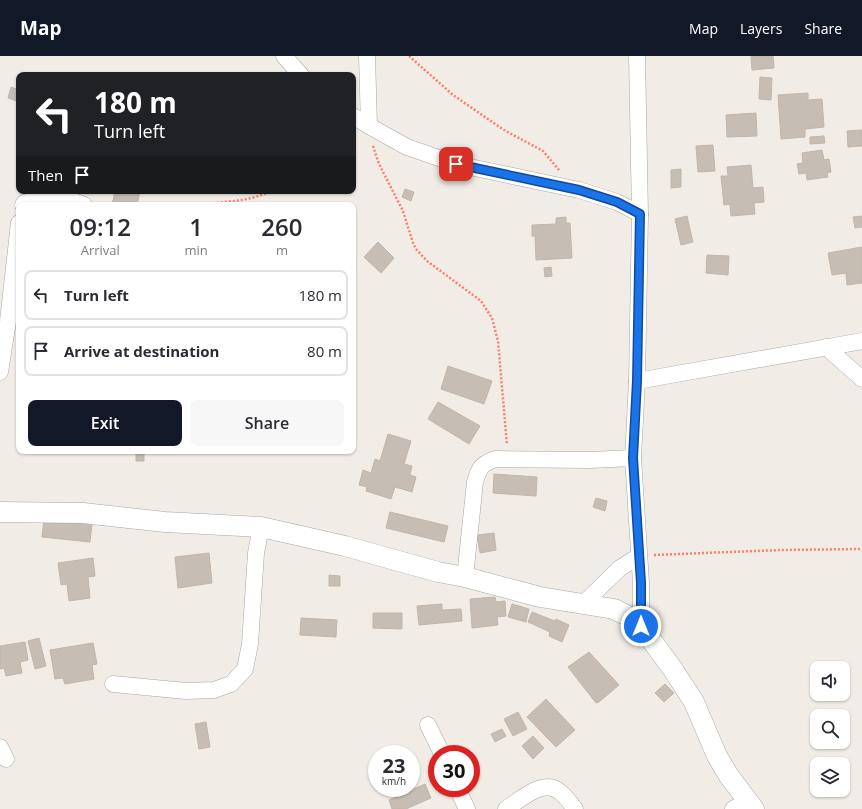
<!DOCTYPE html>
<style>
body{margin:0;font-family:"Open Sans",sans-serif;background:#f7f7f7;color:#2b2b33;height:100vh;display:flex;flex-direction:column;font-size:15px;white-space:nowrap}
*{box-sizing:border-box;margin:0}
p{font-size:13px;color:#7c7c81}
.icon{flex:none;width:22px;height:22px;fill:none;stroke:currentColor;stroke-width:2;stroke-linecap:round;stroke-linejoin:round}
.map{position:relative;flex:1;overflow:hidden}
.drawer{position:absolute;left:16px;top:146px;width:340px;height:252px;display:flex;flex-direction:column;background:#fff;border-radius:8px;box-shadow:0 1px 3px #0004}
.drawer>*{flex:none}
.hud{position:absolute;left:16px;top:16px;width:340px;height:122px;border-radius:8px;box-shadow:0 1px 3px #0004;background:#202124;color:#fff;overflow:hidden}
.controls{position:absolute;left:810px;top:605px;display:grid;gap:8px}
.controls a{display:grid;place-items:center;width:40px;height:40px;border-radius:8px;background:#fff;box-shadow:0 1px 3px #0004;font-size:20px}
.speed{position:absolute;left:368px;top:689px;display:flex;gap:8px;font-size:20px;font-weight:700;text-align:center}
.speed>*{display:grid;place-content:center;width:52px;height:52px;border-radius:50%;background:#fff;box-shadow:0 1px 3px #0004;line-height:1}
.speed small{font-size:10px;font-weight:400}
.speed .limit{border:6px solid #d22;background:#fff;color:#111}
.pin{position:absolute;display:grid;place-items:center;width:34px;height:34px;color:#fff;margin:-17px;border-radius:8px;box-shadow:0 2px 6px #0006}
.me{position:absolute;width:44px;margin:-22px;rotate:0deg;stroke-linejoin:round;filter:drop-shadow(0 0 3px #0008)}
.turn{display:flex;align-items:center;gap:14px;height:84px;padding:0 12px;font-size:18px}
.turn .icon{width:52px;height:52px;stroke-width:2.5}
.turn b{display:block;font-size:28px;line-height:34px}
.then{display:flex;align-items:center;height:38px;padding:0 12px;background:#0003;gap:8px;font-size:15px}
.eta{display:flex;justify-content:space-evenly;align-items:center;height:68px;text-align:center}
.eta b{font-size:24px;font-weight:600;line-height:28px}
.cta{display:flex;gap:8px;margin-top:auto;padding:8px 12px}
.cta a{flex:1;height:46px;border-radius:8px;background:#111827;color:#fff;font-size:16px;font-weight:600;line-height:46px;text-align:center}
.cta a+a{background:#f7f7f7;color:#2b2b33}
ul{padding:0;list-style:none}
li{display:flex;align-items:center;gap:12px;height:50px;margin:0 8px 6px;padding:0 4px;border:2px solid #e1e1e2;border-radius:8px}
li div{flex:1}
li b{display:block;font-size:15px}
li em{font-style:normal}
header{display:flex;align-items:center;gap:24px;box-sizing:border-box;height:56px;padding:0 20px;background:#111827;color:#fff}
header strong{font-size:19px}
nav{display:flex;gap:22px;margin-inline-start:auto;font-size:14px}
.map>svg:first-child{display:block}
</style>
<header>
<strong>Map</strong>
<nav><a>Map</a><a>Layers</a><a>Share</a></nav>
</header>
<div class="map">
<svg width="862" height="753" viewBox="0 0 862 753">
<rect width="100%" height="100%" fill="#f1ede6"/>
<g fill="#c6bdb5" stroke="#c3b5a7">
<polygon points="751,0 773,0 774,12 752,14"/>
<polygon points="760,21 772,22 771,44 759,43"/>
<polygon points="11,31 19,34 19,46 8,42"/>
<polygon points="808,37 808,44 822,43 824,71 805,73 805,81 781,83 778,39"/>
<polygon points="756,57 757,80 727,81 726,59"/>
<polygon points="862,74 862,90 848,91 847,75"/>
<polygon points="824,80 825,87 810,88 810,81"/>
<polygon points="713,89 715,115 698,116 696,90"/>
<polygon points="822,94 824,104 829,103 831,116 827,117 828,121 807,124 806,117 799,118 797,108 803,107 802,97"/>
<polygon points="751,109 753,132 763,131 764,146 754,147 755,158 731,160 730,148 724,149 721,120 728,120 727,111"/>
<polygon points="681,113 681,131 671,132 671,114"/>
<polygon points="405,133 414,136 411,145 402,141"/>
<polygon points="115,135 140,135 137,149 112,149"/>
<polygon points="687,160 693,186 681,189 675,163"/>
<polygon points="862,160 862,171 855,172 853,161"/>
<polygon points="566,161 566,167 570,167 572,202 536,204 535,180 532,180 532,169 556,168 556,162"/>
<polygon points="378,186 394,202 381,217 364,201"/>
<polygon points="862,191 862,227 847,229 846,217 832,219 828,197"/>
<polygon points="707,199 729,200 728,219 706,217"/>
<polygon points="551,211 552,220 545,221 544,212"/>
<polygon points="448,310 492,325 484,348 441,333"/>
<polygon points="438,346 480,370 469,388 428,363"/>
<polygon points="388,378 411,385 404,408 412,410 410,419 416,421 412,436 395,431 391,443 366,435 367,431 359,429 363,414 371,417 375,403 380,405"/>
<rect x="136" y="395" width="8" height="10"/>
<polygon points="494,418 537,421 536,440 493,437"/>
<polygon points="596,442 607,445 605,455 593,451"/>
<polygon points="390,456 448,470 444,486 386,472"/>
<polygon points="44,463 92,468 90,486 42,481"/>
<polygon points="494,477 496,494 480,497 477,479"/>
<polygon points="209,497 212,527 178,532 175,501"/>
<polygon points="93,502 95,520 88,521 90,542 69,545 67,528 61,529 58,507"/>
<polygon points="329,519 340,520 340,530 329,530"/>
<polygon points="495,541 496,546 505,545 506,560 497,561 498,569 472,572 470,543"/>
<polygon points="442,548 442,554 461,553 462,565 419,569 417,550"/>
<polygon points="512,548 529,553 526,566 508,561"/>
<polygon points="532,556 555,565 556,563 569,569 562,586 549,580 550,576 528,566"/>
<polygon points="373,557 402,557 402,573 373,572"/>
<polygon points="301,562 337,564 336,581 300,579"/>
<polygon points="39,582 46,610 35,613 28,585"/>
<polygon points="25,586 28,604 20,606 22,617 6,620 4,612 0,613 0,590"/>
<polygon points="93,587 97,608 92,609 94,623 65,628 63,622 55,623 50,594"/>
<polygon points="589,596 619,629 599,646 596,647 568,611"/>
<polygon points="665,628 674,637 664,646 655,637"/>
<polygon points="546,643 575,674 556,691 527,661"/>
<polygon points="518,656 527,673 513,680 504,663"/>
<polygon points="206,666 210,691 199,693 195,668"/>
<polygon points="502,673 506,680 495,686 491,678"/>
<polygon points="533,680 544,692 533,703 522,690"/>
<polygon points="425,728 431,742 406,753 392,753 389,744"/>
</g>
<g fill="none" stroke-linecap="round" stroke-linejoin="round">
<g stroke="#a7a7a7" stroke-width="17">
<g id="minor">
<polyline points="284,0 301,19"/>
<polyline points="367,0 369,70"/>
<polyline points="637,0 640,158 637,325 633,402 641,527 641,570"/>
<polyline points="353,60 369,70 407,91 456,108 579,134 617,146 640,158"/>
<polyline points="23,149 24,147 39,142 65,142 84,149"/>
<polyline points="826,291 862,323"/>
<polyline points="0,316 8,265 19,167"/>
<polyline points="637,325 862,285"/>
<path d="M 465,521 L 475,426 C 479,412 481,408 495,403 L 590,404 L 633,402"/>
<polyline points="583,548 620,512 639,500"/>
<polyline points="113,628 186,635 214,634 231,628 245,613 250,588 256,497 261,471"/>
<polyline points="428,669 442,698"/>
<polyline points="0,691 6,703"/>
<polyline points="457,732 467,753"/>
<path d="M 506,753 C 520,744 544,721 560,736 C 566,740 570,747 575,753"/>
<polyline points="733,753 748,744"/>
</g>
</g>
<g stroke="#a7a7a7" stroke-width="21">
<polyline id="tertiary" points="0,456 83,457 165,466 261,471 345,490 438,516 465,521 540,541 614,553 630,561 641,570 672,612 694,646 717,700 729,720 754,753"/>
</g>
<g stroke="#fe7e69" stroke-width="2.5" stroke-dasharray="2 2" stroke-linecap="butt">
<polyline points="409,0 453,39 504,74 543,95 559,114"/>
<polyline points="373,90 379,108 403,155 413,187 416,193 427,205 481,245 492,262 498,285 507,389"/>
<path d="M 201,149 C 225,145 249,146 271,135"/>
<polyline points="654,499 780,494 860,493"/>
</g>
<use href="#minor" stroke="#fff" stroke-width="16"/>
<use href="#tertiary" stroke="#fff" stroke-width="20"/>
</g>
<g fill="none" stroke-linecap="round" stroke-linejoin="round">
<g stroke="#114b97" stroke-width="10">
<polyline id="route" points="456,108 579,134 617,146 640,158 637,325 633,402 641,527 641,570"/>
</g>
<use href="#route" stroke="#1a73e8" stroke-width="7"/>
</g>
</svg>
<div class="controls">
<a><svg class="icon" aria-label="sound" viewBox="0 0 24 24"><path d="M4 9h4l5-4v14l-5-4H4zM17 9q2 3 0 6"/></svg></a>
<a><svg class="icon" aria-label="search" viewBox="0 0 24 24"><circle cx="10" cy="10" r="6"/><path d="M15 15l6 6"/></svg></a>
<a><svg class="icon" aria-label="layers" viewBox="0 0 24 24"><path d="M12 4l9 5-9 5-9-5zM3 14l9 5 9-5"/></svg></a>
</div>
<div class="speed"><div>23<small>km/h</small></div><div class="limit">30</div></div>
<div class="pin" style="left:456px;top:108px;background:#d93025"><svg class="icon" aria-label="arrive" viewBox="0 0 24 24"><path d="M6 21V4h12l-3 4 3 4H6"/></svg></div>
<svg class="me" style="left:641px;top:570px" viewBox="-20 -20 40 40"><circle r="17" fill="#1a73e8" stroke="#fff" stroke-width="3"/><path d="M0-11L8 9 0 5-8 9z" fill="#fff"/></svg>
<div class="hud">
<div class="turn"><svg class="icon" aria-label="left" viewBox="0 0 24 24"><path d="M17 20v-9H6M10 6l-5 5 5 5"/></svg><div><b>180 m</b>Turn left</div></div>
<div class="then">Then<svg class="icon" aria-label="arrive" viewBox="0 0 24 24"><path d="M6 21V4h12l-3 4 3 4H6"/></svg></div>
</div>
<section class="drawer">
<div class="eta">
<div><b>09:12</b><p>Arrival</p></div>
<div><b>1</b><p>min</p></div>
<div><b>260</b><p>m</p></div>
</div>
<ul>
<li><svg class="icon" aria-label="left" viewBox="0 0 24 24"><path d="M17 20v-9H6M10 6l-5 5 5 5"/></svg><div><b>Turn left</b></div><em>180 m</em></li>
<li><svg class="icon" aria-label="arrive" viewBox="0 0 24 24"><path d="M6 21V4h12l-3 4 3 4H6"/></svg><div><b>Arrive at destination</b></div><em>80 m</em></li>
</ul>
<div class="cta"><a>Exit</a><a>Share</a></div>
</section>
</div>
